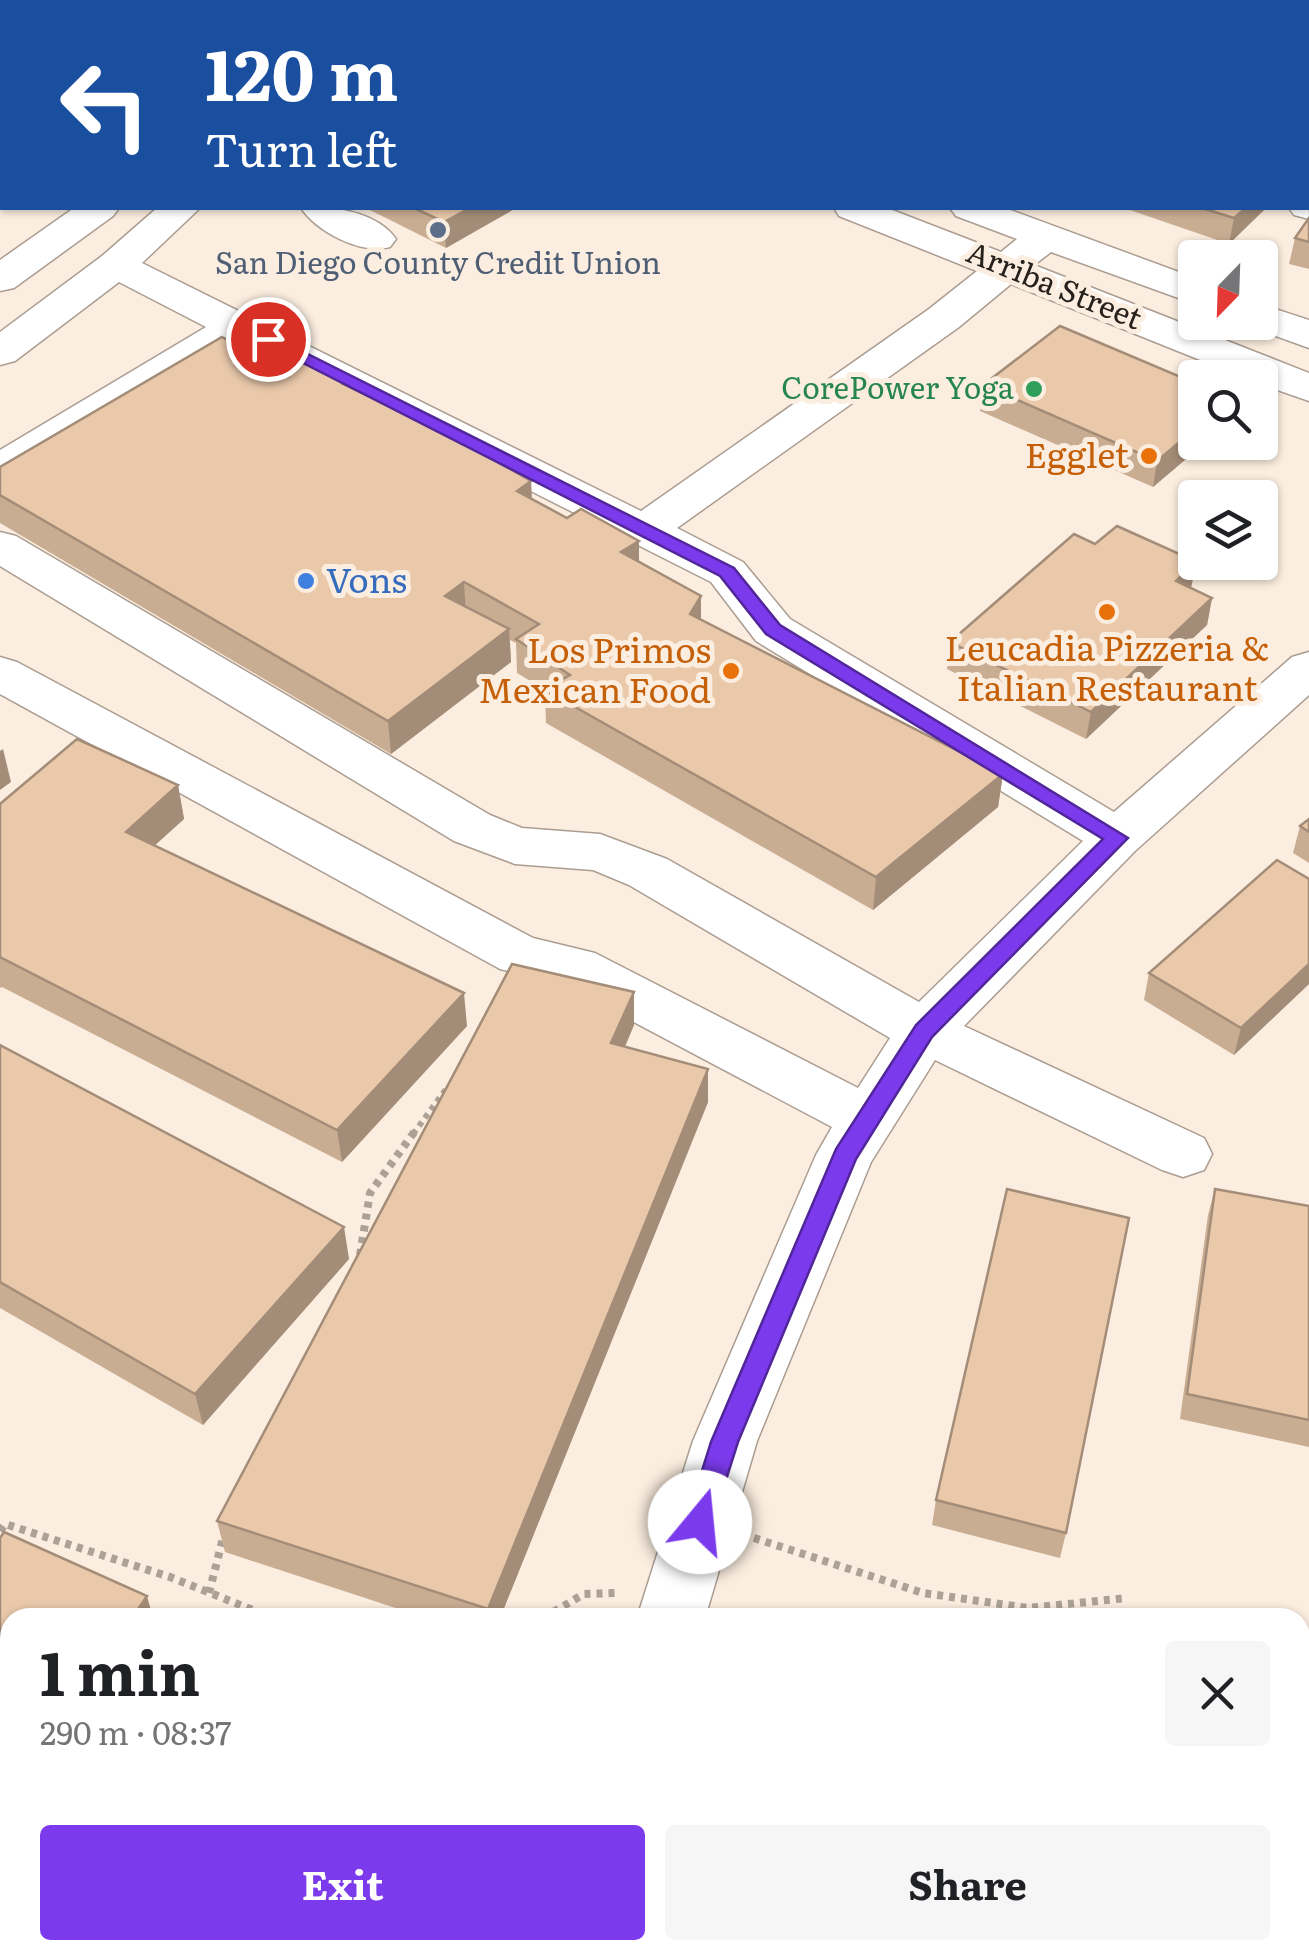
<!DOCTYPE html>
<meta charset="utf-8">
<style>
body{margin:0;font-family:Literata,serif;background:#f6f6f6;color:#202124;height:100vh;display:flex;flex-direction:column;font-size:38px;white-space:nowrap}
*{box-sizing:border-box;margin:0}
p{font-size:32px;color:#757577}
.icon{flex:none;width:55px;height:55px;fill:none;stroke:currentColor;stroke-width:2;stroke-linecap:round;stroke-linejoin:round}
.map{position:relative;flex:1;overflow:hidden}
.sheet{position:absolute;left:0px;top:1608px;width:1310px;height:352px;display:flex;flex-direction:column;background:#fff;border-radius:30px 30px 0 0;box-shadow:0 2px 8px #0004}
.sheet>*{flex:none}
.top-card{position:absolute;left:0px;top:0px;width:1310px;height:210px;box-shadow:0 2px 8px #0004;background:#1a4fa0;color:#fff;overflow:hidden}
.needle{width:65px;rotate:203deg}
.fabs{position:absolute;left:1178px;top:240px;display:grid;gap:20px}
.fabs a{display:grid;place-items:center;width:100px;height:100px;border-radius:10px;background:#fff;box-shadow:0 2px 8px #0004;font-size:50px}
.pin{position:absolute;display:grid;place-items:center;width:85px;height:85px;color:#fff;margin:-42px;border:5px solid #fff;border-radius:50%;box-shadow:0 2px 10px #0007}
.me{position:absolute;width:110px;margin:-55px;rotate:17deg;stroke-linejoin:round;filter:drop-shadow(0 0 8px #0008)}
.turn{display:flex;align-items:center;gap:35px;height:210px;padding:0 40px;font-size:45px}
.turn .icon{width:130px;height:130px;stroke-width:2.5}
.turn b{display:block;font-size:70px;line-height:85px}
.round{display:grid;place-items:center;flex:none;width:105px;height:105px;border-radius:10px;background:#f6f6f6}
.head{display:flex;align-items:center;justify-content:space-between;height:170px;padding:0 40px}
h1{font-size:60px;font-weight:700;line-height:75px}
.primary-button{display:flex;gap:20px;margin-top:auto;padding:20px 40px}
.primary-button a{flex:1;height:115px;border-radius:10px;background:#7c3aed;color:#fff;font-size:40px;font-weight:700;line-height:115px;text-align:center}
.primary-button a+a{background:#f6f6f6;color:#202124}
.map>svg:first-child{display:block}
</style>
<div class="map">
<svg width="1309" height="1958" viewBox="0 0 1309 1958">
<rect width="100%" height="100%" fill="#fbeddf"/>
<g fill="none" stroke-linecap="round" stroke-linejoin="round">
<g stroke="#ab9d91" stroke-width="3">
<g id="minor">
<polygon points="220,0 265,0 266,2 221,2"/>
<rect x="1248" y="0" width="34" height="2"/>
<rect x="0" y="108" width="2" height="22"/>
<polygon points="1308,195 1309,219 1294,215 1289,208 1308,208"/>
<polygon points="74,208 119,208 113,216 14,288 0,291 0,260"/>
<polygon points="157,208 200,208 142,263 641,511 929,309 977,271 839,216 834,208 887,208 1001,252 1017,239 956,216 950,208 1005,208 1195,278 1195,304 1051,252 1034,265 1309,373 1309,401 1260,384 1260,378 1245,378 1011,284 959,327 677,528 743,562 790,619 1114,812 1292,657 1309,652 1309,695 1135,851 964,1026 1204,1138 1212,1154 1204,1170 1183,1177 1162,1170 935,1060 871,1162 757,1441 705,1618 637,1618 693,1441 816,1155 832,1127 562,984 500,969 0,694 0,657 17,662 533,938 595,953 858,1088 890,1038 629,885 593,870 515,864 454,841 0,566 0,532 16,536 490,815 522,828 600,834 667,859 919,1002 1083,841 756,641 711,582 238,343 16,478 0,482 0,450 206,327 119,282 15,361 0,365 0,332 102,256"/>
<path d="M 301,208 C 332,206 376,211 396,239 L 390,247 C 361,255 317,232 301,208 Z"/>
<polygon points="1260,304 1309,320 1309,348 1245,325 1260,322"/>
<rect x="586" y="1950" width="76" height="8"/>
<polygon points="1025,1950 1129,1950 1133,1958 1029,1958"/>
</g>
</g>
<polyline stroke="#aca196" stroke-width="5" stroke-dasharray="4 4" stroke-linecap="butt" points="1191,0 1220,2"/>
<polyline stroke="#aca196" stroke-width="6" stroke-dasharray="5 5" stroke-linecap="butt" points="413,1134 447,1088"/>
<g stroke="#aca196" stroke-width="8" stroke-dasharray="6 6" stroke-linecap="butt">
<polyline points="360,1255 370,1193 415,1131"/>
<polyline points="0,1531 5,1524 170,1577 273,1618"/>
<polyline points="754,1538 923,1593 1028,1608 1127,1598"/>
<polyline points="209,1593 224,1534"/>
<polyline points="543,1618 584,1594 616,1593"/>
</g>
<use href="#minor" fill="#fff" fill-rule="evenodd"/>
</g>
<g fill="#c9ad93">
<polygon points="609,0 756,0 764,2 609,2"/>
<polygon points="762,0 860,0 857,2 769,2"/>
<polygon points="2,21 2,90 0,89 0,23"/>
<polygon points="366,208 516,208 446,248"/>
<polygon points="1124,208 1266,208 1229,244"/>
<polygon points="1309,218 1309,269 1289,264 1295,238"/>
<polygon points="983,385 1195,442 1206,442 1153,487 980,411"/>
<polygon points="351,388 422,422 486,446 486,456 531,481 532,499 701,596 701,620 1003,774 998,807 873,910 546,723 545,690 517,673 516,643 510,640 511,662 391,754 0,523 0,467"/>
<polygon points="1191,588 1212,598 1207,625 1086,739 947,669 950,642"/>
<polygon points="178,785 184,819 154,846 467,1026 342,1162 2,987 0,988 0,804"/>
<polygon points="1309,819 1309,863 1293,853 1300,826"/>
<polygon points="1309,879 1309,984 1234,1055 1144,1000 1149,973"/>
<polygon points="634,992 634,1025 625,1047 708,1102 500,1618 426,1618 225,1552 217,1521"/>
<polygon points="0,1045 349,1259 203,1425 0,1308"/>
<polygon points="1215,1189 1309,1206 1309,1447 1180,1419 1208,1215"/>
<polygon points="936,1500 1066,1533 1060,1558 932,1525"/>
<polygon points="1300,1738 1309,1740 1309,1885 1300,1882"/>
</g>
<g fill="#a48d78">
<polygon points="830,0 860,0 857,2 830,2"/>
<polygon points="1070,0 1100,0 1097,2 1066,2"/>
<polygon points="2,171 2,201 0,203 0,173"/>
<polygon points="470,208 516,208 446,248 444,222"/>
<polygon points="1246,208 1266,208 1229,244 1234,218"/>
<polygon points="1195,429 1195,442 1206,442 1153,487 1157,461"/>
<polygon points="531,481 532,513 517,491"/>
<polygon points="639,541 639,574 621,552"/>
<polygon points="1197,562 1191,588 1176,581"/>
<polygon points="464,582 466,616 445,596"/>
<polygon points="701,596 701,630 690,614"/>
<polygon points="1212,598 1207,625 1086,739 1091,712"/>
<polygon points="509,629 511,662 391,754 388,721"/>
<polygon points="3,749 11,782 0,790 0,751"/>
<polygon points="1003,774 998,807 873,910 876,877"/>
<polygon points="178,785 184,819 133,865 126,832"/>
<polygon points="1309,964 1309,984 1234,1055 1241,1028"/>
<polygon points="634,992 634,1025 612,1076 611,1043"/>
<polygon points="464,993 467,1026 342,1162 337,1130"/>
<polygon points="708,1069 708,1102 500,1618 489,1618 488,1609"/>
<polygon points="344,1227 349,1259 203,1425 195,1394"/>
<polygon points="147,1596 153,1618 132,1618"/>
<polygon points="10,1800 10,1846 0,1861 0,1815"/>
<polygon points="431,1950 446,1950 442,1958 427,1958"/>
</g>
<g fill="#eac9ab" stroke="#a48d78" stroke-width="2.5">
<polygon points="30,0 36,0 47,2 26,2"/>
<polygon points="636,0 756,0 764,2 644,2"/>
<polygon points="895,0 945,0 942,2 891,2"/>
<polygon points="965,0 1070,0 1066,2 962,2"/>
<polygon points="1125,0 1187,0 1194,2 1121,2"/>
<polygon points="2,21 2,73 0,73 0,23"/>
<polygon points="0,128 2,129 2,171 0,173"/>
<polygon points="414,208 470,208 444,222"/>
<polygon points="1202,208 1246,208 1234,218"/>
<polygon points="1309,218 1309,242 1295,238"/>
<polygon points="1060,326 1195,383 1195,429 1157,461 983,385"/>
<polygon points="222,337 245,349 258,341 288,355 295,350 350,380 343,384 422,422 429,416 486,446 480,452 531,481 517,491 567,518 581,509 639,541 621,552 701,596 690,614 1003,774 876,877 545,690 570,675 516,639 539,624 464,582 445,596 509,629 388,721 0,495 0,467"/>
<polygon points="1117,526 1195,561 1196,562 1176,581 1212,598 1091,712 950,642 1074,534 1095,544"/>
<polygon points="77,739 178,785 126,832 464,993 337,1130 0,957 0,804"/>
<polygon points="1309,819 1309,832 1300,826"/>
<polygon points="1277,860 1309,879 1309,964 1241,1028 1149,973"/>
<polygon points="512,964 634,992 611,1043 708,1069 488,1609 217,1521"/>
<polygon points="0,1045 344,1227 195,1394 0,1282"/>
<polygon points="1007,1189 1129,1218 1066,1533 936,1500"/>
<polygon points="1215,1189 1309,1206 1309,1420 1187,1394"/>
<polygon points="4,1532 147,1596 132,1618 10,1618 10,1800 0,1815 0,1538"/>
<polygon points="1300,1738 1309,1740 1309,1867 1300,1865"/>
<polygon points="228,1950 431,1950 427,1958 224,1958"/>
</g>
<polygon fill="#7c3aed" stroke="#51269a" stroke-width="2.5" points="268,334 734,568 780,625 1128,838 932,1037 856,1159 738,1442 710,1530 700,1534 690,1530 686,1522 711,1442 836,1149 916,1025 1103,839 766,634 720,576 262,342 259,339"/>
<circle fill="#5c6f8a" stroke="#fbeddf" stroke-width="4" cx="438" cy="230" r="10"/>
<circle fill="#2e9e5b" stroke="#fbeddf" stroke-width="4" cx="1034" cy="389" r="10"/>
<g fill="#e8710a" stroke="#fbeddf" stroke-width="4">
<circle cx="1149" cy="456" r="10"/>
<circle cx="1107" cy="612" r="10"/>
<circle cx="731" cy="671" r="10"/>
</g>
<circle fill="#3f7fe0" stroke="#fbeddf" stroke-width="4" cx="306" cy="581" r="10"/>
<g text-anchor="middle" stroke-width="10" stroke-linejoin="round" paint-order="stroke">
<g font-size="30" fill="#4e5e75" stroke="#fbeddf">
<text x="438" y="274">San Diego County Credit Union</text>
</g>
<g font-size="30" fill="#26211c" stroke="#fbeddf">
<text transform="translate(1054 286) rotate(22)" y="10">Arriba Street</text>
</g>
<g font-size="30" fill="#27864d" stroke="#fbeddf" text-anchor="end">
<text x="1014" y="399">CorePower Yoga</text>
</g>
<g font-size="35" fill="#c56008" stroke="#fbeddf" text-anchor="end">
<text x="1129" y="468">Egglet</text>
<text x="1107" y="661" text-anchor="middle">Leucadia Pizzeria &amp;<tspan x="1107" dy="40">Italian Restaurant</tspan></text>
<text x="711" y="663">Los Primos<tspan x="711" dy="40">Mexican Food</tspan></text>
</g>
<g font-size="35" fill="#366cbe" stroke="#fbeddf" text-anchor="start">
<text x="326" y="593">Vons</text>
</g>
</g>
</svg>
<div class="fabs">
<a><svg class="needle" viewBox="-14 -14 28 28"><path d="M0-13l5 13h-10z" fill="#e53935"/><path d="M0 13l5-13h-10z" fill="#757577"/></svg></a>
<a><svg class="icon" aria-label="search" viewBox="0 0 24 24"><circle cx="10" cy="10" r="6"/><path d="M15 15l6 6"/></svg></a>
<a><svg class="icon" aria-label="layers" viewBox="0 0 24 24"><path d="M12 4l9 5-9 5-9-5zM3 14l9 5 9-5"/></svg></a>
</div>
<div class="pin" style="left:268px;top:339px;background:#d93025"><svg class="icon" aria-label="arrive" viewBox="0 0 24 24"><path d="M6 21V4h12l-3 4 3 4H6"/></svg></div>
<svg class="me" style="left:700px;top:1522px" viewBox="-20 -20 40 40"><circle r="19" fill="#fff"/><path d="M0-13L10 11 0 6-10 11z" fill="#7c3aed"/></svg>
<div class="top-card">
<div class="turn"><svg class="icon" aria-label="left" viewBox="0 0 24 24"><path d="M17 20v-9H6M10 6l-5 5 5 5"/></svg><div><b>120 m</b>Turn left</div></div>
</div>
<section class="sheet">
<div class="head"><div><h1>1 min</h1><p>290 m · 08:37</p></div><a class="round"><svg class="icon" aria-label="close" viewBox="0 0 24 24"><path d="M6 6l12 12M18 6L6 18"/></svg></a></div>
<div class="primary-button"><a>Exit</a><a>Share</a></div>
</section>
</div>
